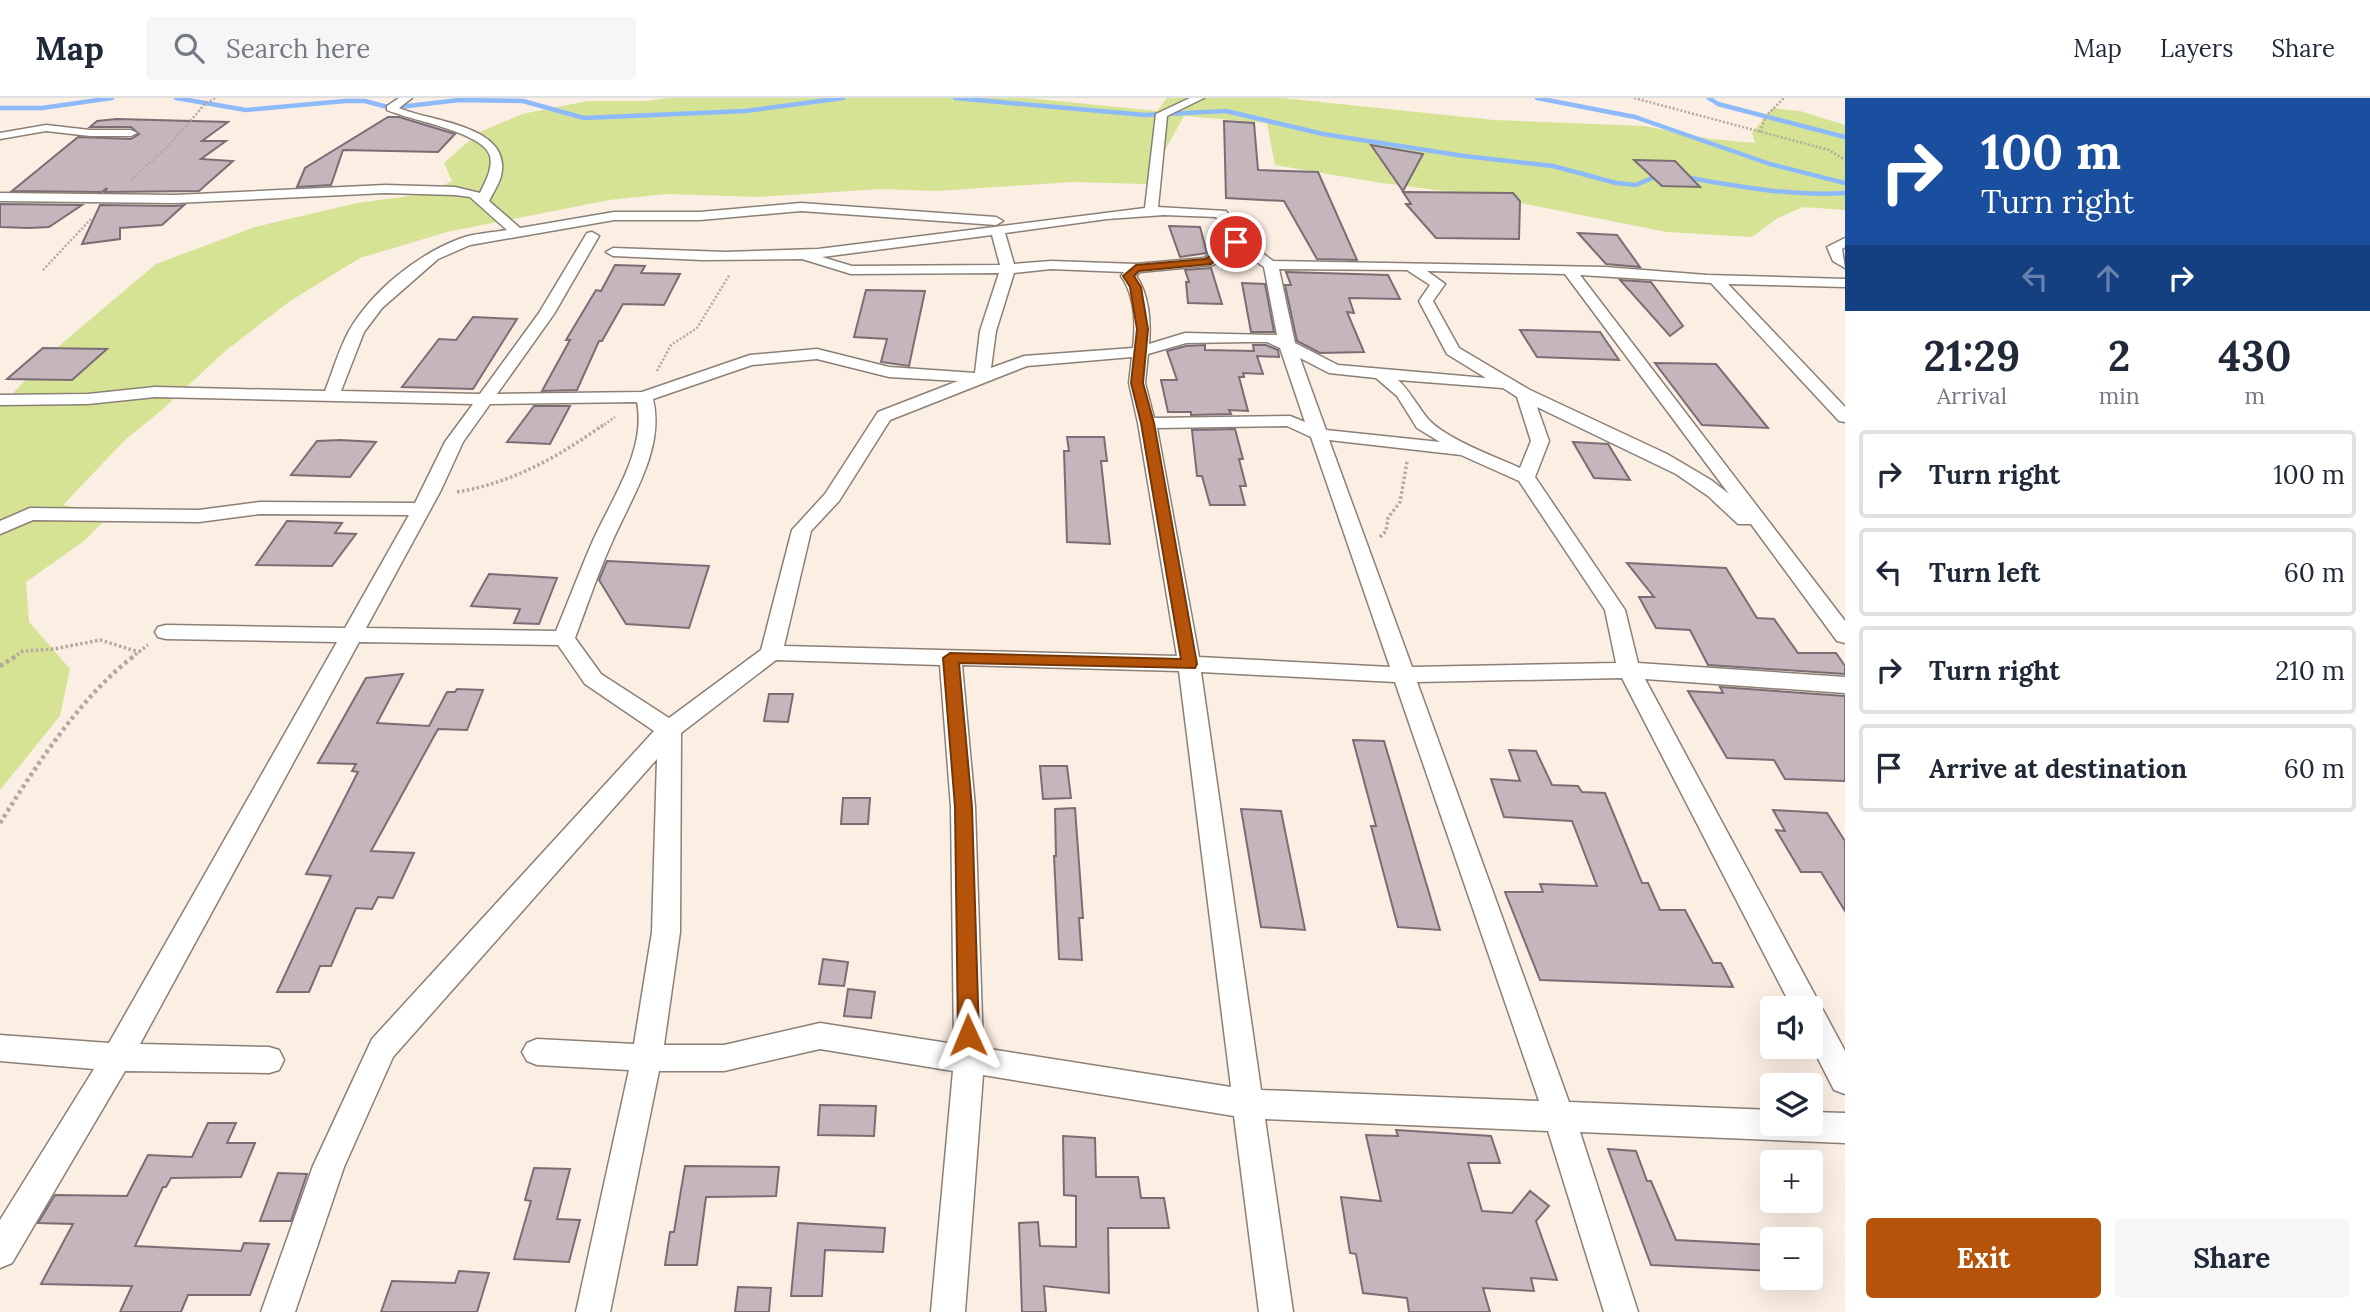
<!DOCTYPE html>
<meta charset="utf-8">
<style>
body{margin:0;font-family:Lora,serif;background:#f6f6f7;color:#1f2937;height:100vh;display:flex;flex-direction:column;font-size:26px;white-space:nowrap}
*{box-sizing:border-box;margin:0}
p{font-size:23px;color:#747a83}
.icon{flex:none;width:38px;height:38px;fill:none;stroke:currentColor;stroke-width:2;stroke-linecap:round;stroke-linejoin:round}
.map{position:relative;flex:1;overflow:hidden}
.sheet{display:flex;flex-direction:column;background:#fff;width:525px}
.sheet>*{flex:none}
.hud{background:#1a4fa0;color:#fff;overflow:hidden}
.buttons{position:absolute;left:1760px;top:898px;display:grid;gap:14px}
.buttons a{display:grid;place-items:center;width:63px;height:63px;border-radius:7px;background:#fff;box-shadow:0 7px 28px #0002;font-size:35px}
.pin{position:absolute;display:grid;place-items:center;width:60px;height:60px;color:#fff;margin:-30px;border:4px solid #fff;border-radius:50%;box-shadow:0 2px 7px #0007}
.me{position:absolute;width:77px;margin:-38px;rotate:359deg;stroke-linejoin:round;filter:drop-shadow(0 0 5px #0008)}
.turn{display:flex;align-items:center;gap:24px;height:147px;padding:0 21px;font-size:32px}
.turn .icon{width:91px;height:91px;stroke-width:2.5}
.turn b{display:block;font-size:49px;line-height:60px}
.lanes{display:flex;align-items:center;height:66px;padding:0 21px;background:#0003;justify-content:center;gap:35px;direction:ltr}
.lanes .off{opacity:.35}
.eta{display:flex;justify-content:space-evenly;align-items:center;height:119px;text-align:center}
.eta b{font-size:42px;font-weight:800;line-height:49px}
.action{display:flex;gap:14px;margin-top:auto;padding:14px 21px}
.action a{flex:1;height:80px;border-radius:7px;background:#b45309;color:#fff;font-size:28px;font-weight:800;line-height:80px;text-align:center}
.action a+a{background:#f6f6f7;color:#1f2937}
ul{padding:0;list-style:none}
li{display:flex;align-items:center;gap:21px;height:88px;margin:0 14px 10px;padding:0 7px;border:4px solid #e0e1e3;border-radius:7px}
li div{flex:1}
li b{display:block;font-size:26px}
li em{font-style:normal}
header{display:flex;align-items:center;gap:42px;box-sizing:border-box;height:98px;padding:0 35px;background:#fff;border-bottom:2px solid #e0e1e3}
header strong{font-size:33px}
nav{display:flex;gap:38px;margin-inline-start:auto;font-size:24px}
.search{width:490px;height:63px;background:#f6f6f7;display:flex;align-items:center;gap:18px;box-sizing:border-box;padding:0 24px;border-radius:7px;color:#747a83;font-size:26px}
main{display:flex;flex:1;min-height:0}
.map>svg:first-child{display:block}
</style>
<header>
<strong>Map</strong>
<div class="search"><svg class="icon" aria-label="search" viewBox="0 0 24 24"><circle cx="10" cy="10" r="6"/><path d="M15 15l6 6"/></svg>Search here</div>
<nav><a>Map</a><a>Layers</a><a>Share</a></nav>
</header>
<main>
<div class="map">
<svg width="1845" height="1214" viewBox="0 0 1845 1214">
<rect width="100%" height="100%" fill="#fbeee3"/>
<polygon fill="#d6e395" points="668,0 1028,0 1157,13 1167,0 1282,0 1494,22 1645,28 1710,41 1755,45 1752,35 1772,10 1800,13 1845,27 1845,112 1803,109 1778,120 1752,139 1667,134 1490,99 1375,84 1275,67 1267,25 1184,18 1146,86 1071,84 937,93 881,91 760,99 667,96 609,102 447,134 360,160 290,203 224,254 163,311 126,341 63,407 112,415 84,443 26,484 29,524 70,571 60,618 0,692 0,309 53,253 156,166 255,129 357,105 425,96 452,83 444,65 478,35 522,16 588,3 647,3"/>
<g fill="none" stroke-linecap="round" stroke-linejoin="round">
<g stroke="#8dbafa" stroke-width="4.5">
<polyline points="176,0 246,12 345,3 365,3 391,10 459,2 523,3 584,20 745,13 843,0"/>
<polyline points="955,0 1145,17 1226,13 1323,36 1464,58 1553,68 1616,85 1636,87 1657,78 1664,78"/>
<polyline points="1537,0 1635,19 1770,66 1845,85"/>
<polyline points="1709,0 1718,6 1845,39"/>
<polyline points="0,10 42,10 112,0"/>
<path d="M 1678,78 C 1733,87 1789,99 1845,95"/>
</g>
</g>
<g fill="#c5b5bd" stroke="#7b6d74" stroke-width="2">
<polygon points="388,19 399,19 455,36 438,54 343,52 331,87 297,89 305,70"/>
<polygon points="117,21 228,24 202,43 226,43 201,61 233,63 199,93 105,94 107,90 102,94 12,93 78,39 131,41 139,36 131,29 90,29 97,23"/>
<polygon points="1224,23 1254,25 1258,72 1318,74 1357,162 1317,161 1284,103 1226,100"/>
<polygon points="1371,47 1423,56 1403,93"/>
<polygon points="1634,62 1675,63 1700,89 1662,88"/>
<polygon points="1403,94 1513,95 1520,103 1519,141 1436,140 1406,106 1411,106"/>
<polygon points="0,106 82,107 49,129 29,130 0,129"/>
<polygon points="100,107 175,108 184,107 162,127 120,130 120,141 82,146"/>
<polygon points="1169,128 1200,129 1207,155 1180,159"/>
<polygon points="1578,135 1617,137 1640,169 1606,166"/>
<polygon points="615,167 645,168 641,175 680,176 664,207 623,206 602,243 599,243 577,292 542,293 570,242 566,242 596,192 601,193"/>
<polygon points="1211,170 1222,206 1188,205 1186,184 1189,184 1185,172"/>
<polygon points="1286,174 1388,177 1400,201 1349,200 1354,215 1347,214 1364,254 1320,255 1297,243 1285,187 1291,187"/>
<polygon points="1620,182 1651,184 1683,228 1670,238"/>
<polygon points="1242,185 1265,186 1274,234 1251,234"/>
<polygon points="866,192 925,193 909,268 881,264 887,241 854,239"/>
<polygon points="473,219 517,221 473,291 402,289 439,241 456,242"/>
<polygon points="1520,232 1600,234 1619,262 1537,259"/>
<polygon points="1205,247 1205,252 1254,253 1253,247 1266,247 1278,252 1279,259 1257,258 1263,276 1243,275 1244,279 1239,279 1248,313 1229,312 1231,316 1191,317 1191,314 1168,314 1161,282 1177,282 1167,253 1186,248"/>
<polygon points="43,250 107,251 72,282 7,281"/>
<polygon points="1655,265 1716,266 1768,330 1702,327"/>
<polygon points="534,308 570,308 550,346 507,344"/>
<polygon points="1235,331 1243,361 1239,361 1246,388 1240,388 1245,407 1210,407 1202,378 1197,378 1192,332"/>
<polygon points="1067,339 1104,339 1107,363 1101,363 1110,446 1067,444 1064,353 1069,353"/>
<polygon points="317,343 340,342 376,344 350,379 291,377"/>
<polygon points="1573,344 1608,346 1630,382 1594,380"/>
<polygon points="287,423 342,425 335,435 356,436 332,468 256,467"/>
<polygon points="607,463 709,468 689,530 626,526 599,482"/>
<polygon points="1627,465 1726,470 1757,520 1774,521 1798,555 1836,555 1845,568 1845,576 1708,567 1690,532 1656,530 1639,499 1654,499"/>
<polygon points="489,476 557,480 539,526 514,525 520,511 471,508"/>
<polygon points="403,576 377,625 429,628 447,594 455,594 457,591 483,592 467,632 438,631 371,753 414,755 393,800 378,799 372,811 356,810 331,868 320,868 309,894 277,894 331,778 306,776 358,674 352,673 356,666 318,665 366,580"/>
<polygon points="1720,589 1845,598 1845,683 1785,681 1774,662 1727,660 1688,593 1723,595"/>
<polygon points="769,596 793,596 788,624 764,623"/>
<polygon points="1353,642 1384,643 1440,832 1398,829 1371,728 1376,728"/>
<polygon points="1509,652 1536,653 1552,687 1578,688 1582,694 1605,695 1642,785 1648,785 1660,812 1685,812 1713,865 1721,865 1733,889 1540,882 1505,794 1543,794 1540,786 1597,788 1572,723 1504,719 1491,681 1520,683"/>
<polygon points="1040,668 1067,668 1071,700 1043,701"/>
<polygon points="843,700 870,700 868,726 841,726"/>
<polygon points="1075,710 1083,820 1079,820 1082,862 1059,861 1054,758 1056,758 1055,711"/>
<polygon points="1241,711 1281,713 1305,832 1261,829"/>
<polygon points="1773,712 1827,715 1845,743 1845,813 1821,774 1801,774 1776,732 1785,733"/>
<polygon points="823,861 848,864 844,888 819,886"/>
<polygon points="848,891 875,894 871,920 844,918"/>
<polygon points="820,1007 876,1008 874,1038 818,1037"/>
<polygon points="208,1025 236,1025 227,1045 255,1045 241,1079 171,1080 166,1089 163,1089 135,1148 241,1153 244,1145 269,1146 250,1197 188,1197 181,1214 120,1214 132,1188 41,1186 73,1126 38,1125 55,1097 127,1098 148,1057 192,1059"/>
<polygon points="1396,1032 1491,1038 1500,1065 1468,1065 1482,1113 1512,1115 1530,1093 1549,1108 1536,1123 1557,1182 1531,1180 1534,1193 1483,1190 1490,1214 1409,1214 1407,1200 1363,1195 1356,1156 1350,1155 1341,1099 1381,1103 1366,1037 1398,1038"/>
<polygon points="1063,1038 1095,1040 1096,1079 1138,1079 1141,1100 1164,1100 1169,1130 1108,1130 1109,1195 1044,1188 1046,1214 1022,1214 1019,1125 1038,1124 1040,1148 1076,1149 1076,1098 1064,1097"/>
<polygon points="1608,1051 1636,1053 1647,1083 1651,1083 1676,1142 1773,1147 1773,1173 1651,1167"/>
<polygon points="685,1068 779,1069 776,1098 706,1099 697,1167 665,1167 670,1134 674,1134"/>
<polygon points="534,1070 570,1071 557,1121 580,1122 569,1164 514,1161 531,1103 525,1102"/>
<polygon points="278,1075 307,1076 291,1123 260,1123"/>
<polygon points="798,1125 885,1130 883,1154 825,1152 822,1198 791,1198"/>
<polygon points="459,1173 489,1175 477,1214 381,1214 392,1183 455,1185"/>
<polygon points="738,1189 771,1190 769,1214 735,1214"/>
</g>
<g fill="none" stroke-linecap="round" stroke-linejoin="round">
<g stroke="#8b7f76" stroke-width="3">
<g id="street">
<path d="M 399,0 L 412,0 L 399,10 C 431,24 513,27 501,78 C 499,86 493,95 489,103 L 520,130 L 614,114 L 700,114 L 801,105 L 996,119 L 1003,123 L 996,127 L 801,113 L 700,122 L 614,122 L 470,147 L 438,161 L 382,210 L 364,234 L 341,293 L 480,296 L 539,215 L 587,135 L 592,134 L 599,138 L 554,216 L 497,296 L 642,294 L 750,257 L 817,251 L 889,269 L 975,275 L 980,233 L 999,175 L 851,176 L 802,161 L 703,162 L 613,158 L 606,154 L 613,150 L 726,154 L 818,151 L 1145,110 L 1156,16 L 1190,0 L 1204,0 L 1167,18 L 1158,109 L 1226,113 L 1246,143 L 1273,163 L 1605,169 L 1707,177 L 1845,181 L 1845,189 L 1728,186 L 1845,309 L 1845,324 L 1839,323 L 1711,185 L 1580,177 L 1845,523 L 1845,545 L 1837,543 L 1751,426 L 1738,426 L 1708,398 L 1676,376 L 1537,309 L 1549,343 L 1535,379 L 1625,512 L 1638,565 L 1845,579 L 1845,595 L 1645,581 L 1845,953 L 1845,996 L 1834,992 L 1811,947 L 1811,910 L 1792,910 L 1622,580 L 1417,584 L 1569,1004 L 1773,1012 L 1773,1026 L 1811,1026 L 1811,1014 L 1845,1015 L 1845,1045 L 1580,1034 L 1638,1214 L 1604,1214 L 1548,1033 L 1265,1021 L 1293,1214 L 1259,1214 L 1234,1018 L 983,977 L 965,1214 L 931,1214 L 953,973 L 820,951 L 724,973 L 659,973 L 610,1214 L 576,1214 L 629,972 L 537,967 L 527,963 L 522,954 L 527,945 L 537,941 L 634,946 L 652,834 L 657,661 L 393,959 L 344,1069 L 295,1214 L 261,1214 L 313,1068 L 372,941 L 654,633 L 585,586 L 558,547 L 359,544 L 140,946 L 269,949 L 279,952 L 284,962 L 279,972 L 269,975 L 125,973 L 12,1165 L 0,1170 L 0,1122 L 94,971 L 0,963 L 0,937 L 109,945 L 337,544 L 166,541 L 158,539 L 155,534 L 158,529 L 166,527 L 345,530 L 409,417 L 260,416 L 199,424 L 33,422 L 0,436 L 0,423 L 30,410 L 199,412 L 260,404 L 415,405 L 445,344 L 473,306 L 155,299 L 88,306 L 0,307 L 0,297 L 88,296 L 155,289 L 325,293 C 333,273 339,251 349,233 C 372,193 417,157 459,141 C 474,135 491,135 507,132 L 470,99 L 455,97 L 385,95 L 175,105 L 0,103 L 0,95 L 175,97 L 385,87 L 455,89 L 480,95 C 485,84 493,71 490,58 C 484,34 409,22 387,12 L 387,8 ZM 1164,117 L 1216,119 L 1230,142 L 1204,160 L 1136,166 L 1051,163 L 1014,166 L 1005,135 L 1107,121 ZM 992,137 L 1000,167 L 852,168 L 822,159 ZM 1237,150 L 1264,169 L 1277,237 L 1185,235 L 1149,246 C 1151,224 1149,196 1136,178 L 1140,174 L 1213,167 ZM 1051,171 L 1124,174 L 1121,178 C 1135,198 1136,226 1133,250 L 1024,258 L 991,270 L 996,233 L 1014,175 ZM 1279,171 L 1407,172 L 1430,187 L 1419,203 L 1447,256 L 1486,280 L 1338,267 L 1295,245 ZM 1427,173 L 1565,176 L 1729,396 L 1711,382 L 1667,356 L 1530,292 L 1459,250 L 1433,203 L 1445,186 ZM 1247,244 L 1267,244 L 1280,250 L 1305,324 L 1290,318 L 1154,320 L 1145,285 L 1148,256 L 1186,245 ZM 1132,259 L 1129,285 L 1138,325 L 1177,558 L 784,548 L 811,433 L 839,403 L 890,322 L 1027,268 ZM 1300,260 L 1329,275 L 1376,280 L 1397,298 L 1417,330 L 1440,344 L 1326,332 ZM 817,261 L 889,279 L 958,283 L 878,314 L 825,396 L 792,432 L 761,552 L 669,620 L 601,576 L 575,540 C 587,508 598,475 612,444 C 631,400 665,351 653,301 L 752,267 ZM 1398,282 L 1503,290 L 1517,299 L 1531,343 L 1520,370 C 1496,359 1446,341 1428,321 C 1417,308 1411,294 1398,282 ZM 637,304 C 647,353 610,403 591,447 C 579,475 568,504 556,533 L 366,530 L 441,392 L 463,344 L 490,306 ZM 1287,328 L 1311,339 L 1390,569 L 1199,559 L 1157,330 ZM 1329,342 L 1461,357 L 1519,383 L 1605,512 L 1616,565 L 1412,569 ZM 776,562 L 940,567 L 951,709 L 954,946 L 820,925 L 724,947 L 664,947 L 680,834 L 681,635 ZM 962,567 L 1179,573 L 1231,989 L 983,950 L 975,709 ZM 1201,574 L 1395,584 L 1539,1003 L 1261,992 Z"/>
<polygon points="46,27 90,32 131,32 137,35 131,38 90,38 46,33 0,41 0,35"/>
<polygon points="1845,140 1845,149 1842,151 1845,170 1833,163 1827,149"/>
</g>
</g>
<g stroke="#b3a9a1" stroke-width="2.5" stroke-dasharray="2 2" stroke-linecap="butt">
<polyline points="1634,0 1829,52 1845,62"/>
<polyline points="1760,34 1766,18 1784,0"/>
<polyline points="131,82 170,46 205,6 215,0"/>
<polyline points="43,172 92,120"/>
<polyline points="657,273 671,247 697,230 730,176"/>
<polyline points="601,329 615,319"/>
</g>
<g stroke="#b3a9a1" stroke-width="3.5" stroke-dasharray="2.5 2.5" stroke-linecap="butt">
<path d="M 457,394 C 512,385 558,359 603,327"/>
<polyline points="1380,439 1386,433 1388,420 1400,404 1407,364"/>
<polyline points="13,560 23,553 54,551 100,542 139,554"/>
<polyline points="131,560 148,547"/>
</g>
<g stroke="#b3a9a1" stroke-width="4.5" stroke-dasharray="3.5 3.5" stroke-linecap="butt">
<polyline points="0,568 16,558"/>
<path d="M 0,725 C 36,668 80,599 134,558"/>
</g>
<use href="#street" fill="#fff" fill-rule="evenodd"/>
</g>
<polygon fill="#b45309" stroke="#753606" stroke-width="2" points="1233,142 1241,144 1211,166 1139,173 1134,178 1141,189 1148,231 1143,285 1154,325 1197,566 1195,570 959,565 972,709 979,937 976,943 968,946 961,943 958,937 955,709 943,560 950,555 1181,561 1141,325 1131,285 1137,231 1130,189 1123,178 1136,167 1205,161"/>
</svg>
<div class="buttons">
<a><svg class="icon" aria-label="sound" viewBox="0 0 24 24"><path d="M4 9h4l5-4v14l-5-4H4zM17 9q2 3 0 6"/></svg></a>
<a><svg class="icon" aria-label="layers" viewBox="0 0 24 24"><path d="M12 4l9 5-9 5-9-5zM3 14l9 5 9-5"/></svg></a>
<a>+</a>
<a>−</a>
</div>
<div class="pin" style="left:1236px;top:144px;background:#d93025"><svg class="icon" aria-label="arrive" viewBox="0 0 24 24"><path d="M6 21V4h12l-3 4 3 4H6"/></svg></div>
<svg class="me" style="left:968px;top:937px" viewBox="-20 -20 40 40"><path d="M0-17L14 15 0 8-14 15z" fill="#b45309" stroke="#fff" stroke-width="4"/></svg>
</div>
<section class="sheet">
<div class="hud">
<div class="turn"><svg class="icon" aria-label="right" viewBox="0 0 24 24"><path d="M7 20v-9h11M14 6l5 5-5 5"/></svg><div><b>100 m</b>Turn right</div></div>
<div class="lanes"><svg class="icon off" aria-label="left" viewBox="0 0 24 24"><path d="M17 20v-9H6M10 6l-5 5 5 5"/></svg><svg class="icon off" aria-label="ahead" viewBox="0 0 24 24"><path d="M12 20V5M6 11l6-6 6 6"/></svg><svg class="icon" aria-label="right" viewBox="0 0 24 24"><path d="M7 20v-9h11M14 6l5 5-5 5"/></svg></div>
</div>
<div class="eta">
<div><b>21:29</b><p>Arrival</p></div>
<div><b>2</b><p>min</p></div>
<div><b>430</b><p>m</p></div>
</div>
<ul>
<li><svg class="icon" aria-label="right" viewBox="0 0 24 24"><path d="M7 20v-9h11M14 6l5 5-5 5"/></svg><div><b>Turn right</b></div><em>100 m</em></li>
<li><svg class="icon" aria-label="left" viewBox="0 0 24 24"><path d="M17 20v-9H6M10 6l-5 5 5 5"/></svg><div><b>Turn left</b></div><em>60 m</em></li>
<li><svg class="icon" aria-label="right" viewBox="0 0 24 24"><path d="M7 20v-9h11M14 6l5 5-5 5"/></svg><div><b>Turn right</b></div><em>210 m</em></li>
<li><svg class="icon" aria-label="arrive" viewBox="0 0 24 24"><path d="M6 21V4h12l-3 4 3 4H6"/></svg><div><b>Arrive at destination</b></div><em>60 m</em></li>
</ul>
<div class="action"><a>Exit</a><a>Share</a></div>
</section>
</main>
